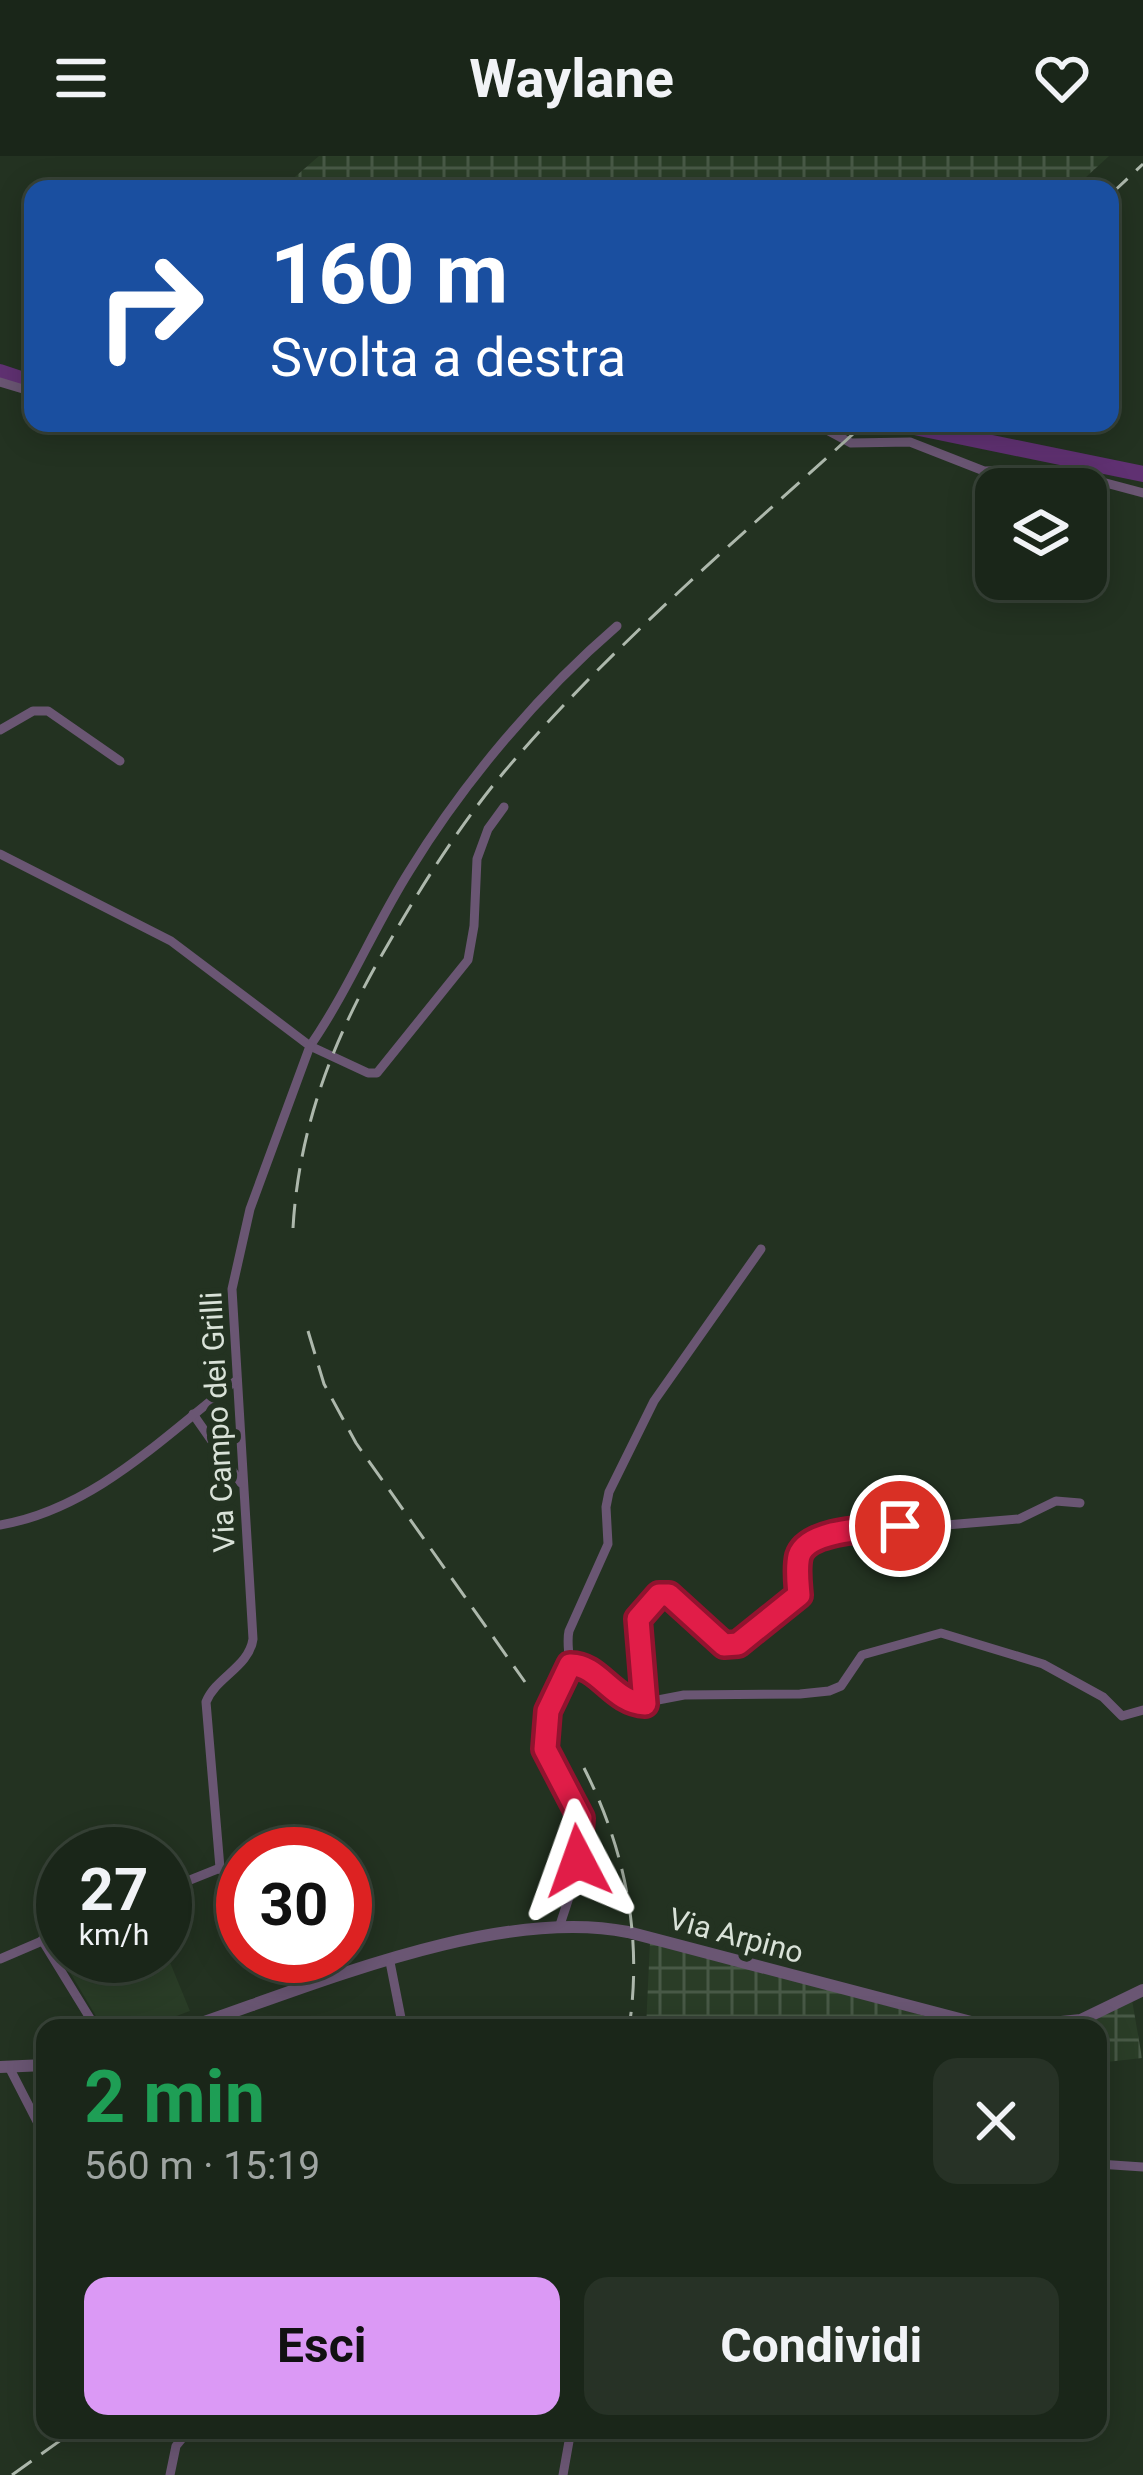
<!DOCTYPE html>
<html lang="it">
<meta charset="utf-8">
<style>
body{margin:0;font-family:Roboto,sans-serif;background:#273226;color:#f1f3f6;height:100vh;display:flex;flex-direction:column;font-size:45px;white-space:nowrap}
*{box-sizing:border-box;margin:0}
p{font-size:39px;color:#9fa5a2}
.icon{flex:none;width:66px;height:66px;fill:none;stroke:currentColor;stroke-width:2;stroke-linecap:round;stroke-linejoin:round}
.map{position:relative;flex:1;overflow:hidden}
.details{position:absolute;left:36px;top:1863px;width:1071px;height:420px;display:flex;flex-direction:column;background:#1a2619;border-radius:24px;box-shadow:0 6px 30px #0003,0 0 0 3px #384338}
.details>*{flex:none}
.hud{position:absolute;left:24px;top:24px;width:1095px;height:252px;border-radius:24px;box-shadow:0 6px 30px #0003,0 0 0 3px #384338;background:#1a4fa0;color:#fff;overflow:hidden}
.fabs{position:absolute;left:975px;top:312px;display:grid;gap:24px}
.fabs a{display:grid;place-items:center;width:132px;height:132px;border-radius:24px;background:#1a2619;box-shadow:0 6px 30px #0003,0 0 0 3px #384338;font-size:60px}
.speed{position:absolute;left:36px;top:1671px;display:flex;gap:24px;font-size:60px;font-weight:700;text-align:center}
.speed>*{display:grid;place-content:center;width:156px;height:156px;border-radius:50%;background:#1a2619;box-shadow:0 6px 30px #0003,0 0 0 3px #384338;line-height:1}
.speed small{font-size:30px;font-weight:400}
.speed .limit{border:18px solid #d22;background:#fff;color:#111}
.pin{position:absolute;display:grid;place-items:center;width:102px;height:102px;color:#fff;margin:-51px;border:6px solid #fff;border-radius:50%;box-shadow:0 3px 12px #0007}
.me{position:absolute;width:132px;margin:-66px;rotate:356deg;stroke-linejoin:round;filter:drop-shadow(0 0 9px #0008)}
.turn{display:flex;align-items:center;gap:42px;height:252px;padding:0 48px;font-size:54px}
.turn .icon{width:156px;height:156px;stroke-width:2.5}
.turn b{display:block;font-size:84px;line-height:102px}
.round{display:grid;place-items:center;flex:none;width:126px;height:126px;border-radius:24px;background:#273226}
.overview{display:flex;align-items:center;justify-content:space-between;height:204px;padding:0 48px}
h1{font-size:72px;font-weight:700;line-height:90px;color:#1e9e55}
.primary-button{display:flex;gap:24px;margin-top:auto;padding:24px 48px}
.primary-button a{flex:1;height:138px;border-radius:24px;background:#db99f5;color:#111;font-size:48px;font-weight:700;line-height:138px;text-align:center}
.primary-button a+a{background:#273226;color:#f1f3f6}
header{display:flex;justify-content:space-between;align-items:center;height:156px;padding:0 48px;background:#1a2619;font-size:54px;font-weight:700}
.map>svg:first-child{display:block}
</style>
<header><svg class="icon" aria-label="menu" viewBox="0 0 24 24"><path d="M4 6h16M4 12h16M4 18h16"/></svg>Waylane<svg class="icon" aria-label="heart" viewBox="0 0 24 24"><path d="M12 20l-8-8c-3-5 5-10 8-4 3-6 11-1 8 4z"/></svg></header>
<div class="map">
<svg width="1143" height="2319" viewBox="0 0 1143 2319">
<defs>
<pattern id="industrial-grid" width="8" height="8" patternUnits="userSpaceOnUse" patternTransform="scale(3)"><rect width="8" height="8" fill="#2a3d27"/><path d="M0 4h8M4 0v8" fill="none" stroke="#485946"/></pattern>
</defs>
<rect width="100%" height="100%" fill="#233221"/>
<polygon fill="#2a3d27" points="63,1783 63,1800 165,1800 165,1794 190,1855 144,1872 103,1872 55,1791"/>
<g fill="url(#industrial-grid)">
<polygon points="319,0 1109,0 1073,33 281,33"/>
<polygon points="650,1786 970,1872 646,1872"/>
<polygon points="1132,1844 1142,1902 1098,1907 1098,1872 1063,1872 1086,1867"/>
</g>
<g fill="none" stroke-linecap="round" stroke-linejoin="round">
<g stroke="#603172" stroke-width="16">
<polyline points="0,216 33,227"/>
<polyline points="895,267 1143,318"/>
</g>
<g stroke="#6a5673" stroke-width="9">
<polyline points="0,226 33,236"/>
<polyline points="814,267 851,287 910,286 984,315 1057,314 1143,337"/>
<polyline points="0,574 33,555 48,555 120,605"/>
<path d="M 504,651 L 488,673 L 477,703 L 474,770 L 468,804 L 377,917 L 368,917 L 310,890 C 348,835 374,771 410,714 C 464,626 538,538 617,470"/>
<path d="M 0,698 L 171,785 L 310,890 L 250,1053 L 232,1133 L 253,1483 C 249,1511 216,1521 206,1546 L 220,1712"/>
<polyline points="193,1258 241,1327"/>
<path d="M 0,1369 C 94,1353 164,1280 237,1224"/>
<polyline points="570,1509 585,1510 621,1541 637,1548 684,1539 800,1538 829,1535 841,1530 862,1499 941,1477 1043,1508 1103,1541 1122,1560 1143,1554"/>
<polyline points="645,1548 638,1463 659,1439 669,1439 728,1490 738,1488 794,1445 799,1439 803,1392 825,1379 1019,1363 1056,1345 1080,1347"/>
<polyline points="165,1734 220,1712 243,1743"/>
<path d="M 560,1769 C 573,1727 594,1683 571,1642 C 562,1627 547,1610 545,1592 C 542,1552 561,1544 568,1512 C 571,1501 566,1488 569,1475 L 608,1388 L 606,1351 L 609,1336 L 654,1245 L 761,1093"/>
<polyline points="42,1784 96,1872"/>
<polyline points="285,1800 307,1830"/>
<polyline points="0,1803 63,1776"/>
<polyline points="390,1806 403,1872"/>
<polyline points="9,1911 45,1981"/>
<polyline points="1098,2008 1143,2011"/>
<polyline points="170,2319 176,2290 185,2279 234,2274"/>
<polyline points="563,2319 571,2274"/>
</g>
<g stroke="#6a5673" stroke-width="12">
<path d="M 187,1872 C 312,1830 497,1750 628,1776 L 994,1872"/>
<polyline points="1001,1872 1081,1864 1143,1834"/>
<polyline points="0,1911 45,1909"/>
</g>
<g stroke="#adb8ac" stroke-width="3" stroke-dasharray="24 12" stroke-linecap="butt">
<polyline points="1110,39 1143,8"/>
<path d="M 293,1072 C 299,968 335,879 387,790 C 422,729 459,670 504,616 C 609,491 745,377 865,267"/>
<polyline points="308,1175 324,1228 356,1287 525,1526"/>
<path d="M 584,1612 C 625,1693 643,1781 629,1872"/>
<polyline points="12,2319 75,2274"/>
</g>
</g>
<g fill="none" stroke-linecap="round" stroke-linejoin="round">
<g stroke="#92132f" stroke-width="30">
<path id="route" d="M 578,1705 L 581,1662 L 545,1593 L 548,1555 L 570,1509 C 599,1508 613,1547 645,1548 L 638,1463 L 659,1439 L 669,1439 L 724,1489 L 738,1488 L 799,1439 C 798,1427 796,1412 799,1400 C 808,1372 875,1373 900,1370"/>
</g>
<use href="#route" stroke="#e11d48" stroke-width="21"/>
</g>
<g text-anchor="middle" stroke-width="12" stroke-linejoin="round" paint-order="stroke">
<g font-size="30" fill="#d9e2d8" stroke="#233221">
<text transform="translate(218 1266) rotate(-93)" y="10">Via Campo dei Grilli</text>
<text transform="translate(736 1780) rotate(15)" y="10">Via Arpino</text>
</g>
</g>
</svg>
<div class="fabs">
<a><svg class="icon" aria-label="layers" viewBox="0 0 24 24"><path d="M12 4l9 5-9 5-9-5zM3 14l9 5 9-5"/></svg></a>
</div>
<div class="speed"><div>27<small>km/h</small></div><div class="limit">30</div></div>
<div class="pin" style="left:900px;top:1370px;background:#d93025"><svg class="icon" aria-label="arrive" viewBox="0 0 24 24"><path d="M6 21V4h12l-3 4 3 4H6"/></svg></div>
<svg class="me" style="left:578px;top:1705px" viewBox="-20 -20 40 40"><path d="M0-17L14 15 0 8-14 15z" fill="#e11d48" stroke="#fff" stroke-width="4"/></svg>
<div class="hud">
<div class="turn"><svg class="icon" aria-label="right" viewBox="0 0 24 24"><path d="M7 20v-9h11M14 6l5 5-5 5"/></svg><div><b>160 m</b>Svolta a destra</div></div>
</div>
<section class="details">
<div class="overview"><div><h1>2 min</h1><p>560 m · 15:19</p></div><a class="round"><svg class="icon" aria-label="close" viewBox="0 0 24 24"><path d="M6 6l12 12M18 6L6 18"/></svg></a></div>
<div class="primary-button"><a>Esci</a><a>Condividi</a></div>
</section>
</div>
